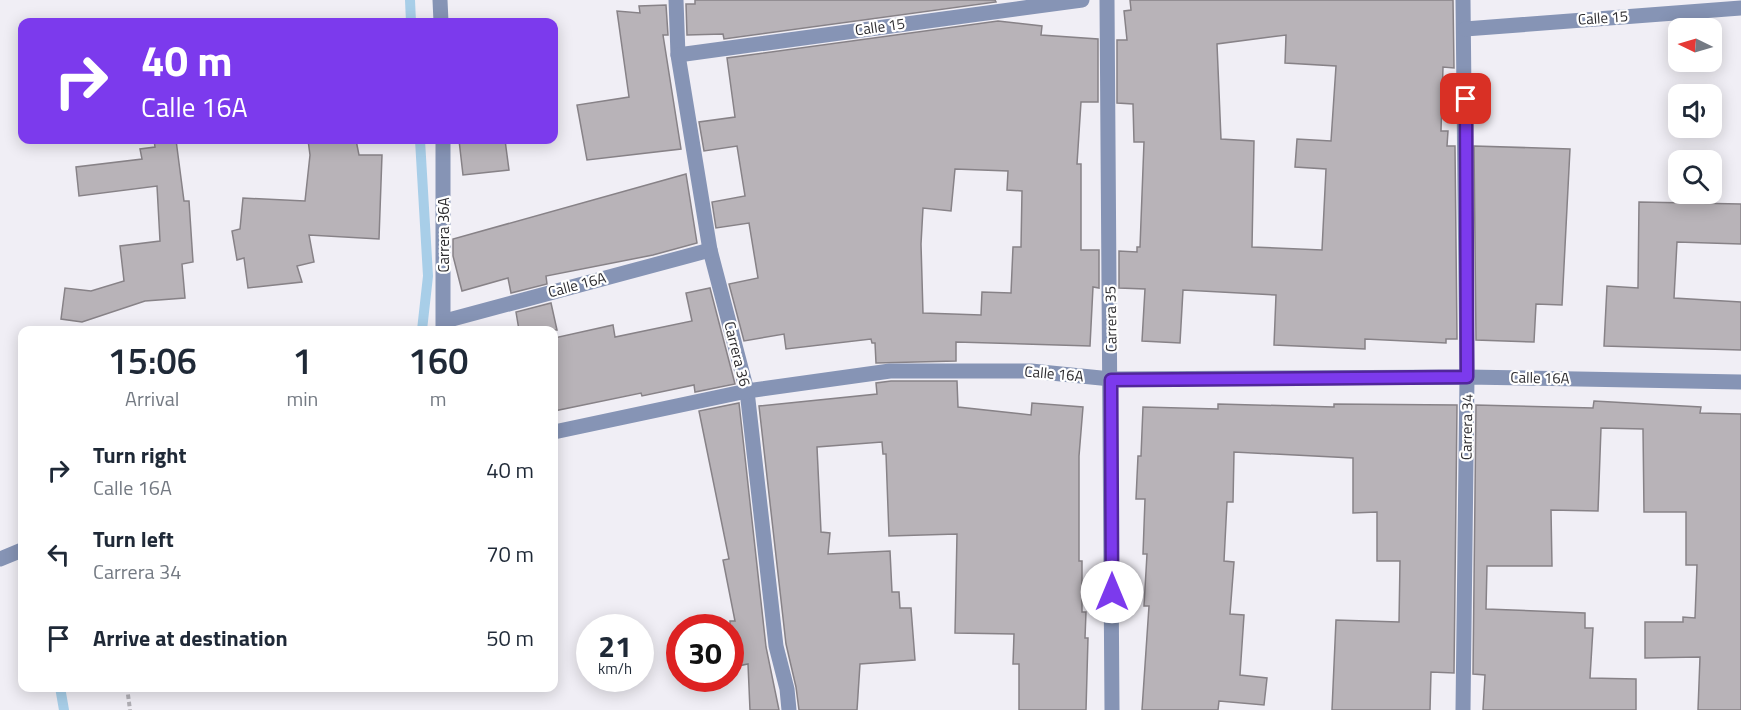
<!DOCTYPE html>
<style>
body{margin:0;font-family:"Titillium Web",sans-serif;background:#f6f6f7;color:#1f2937;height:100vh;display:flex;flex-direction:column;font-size:22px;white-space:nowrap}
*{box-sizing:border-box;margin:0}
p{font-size:20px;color:#747a83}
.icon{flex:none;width:33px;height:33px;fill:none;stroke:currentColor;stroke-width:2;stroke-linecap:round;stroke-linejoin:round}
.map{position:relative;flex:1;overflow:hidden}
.panel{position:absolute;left:18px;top:326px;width:540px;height:366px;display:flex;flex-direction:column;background:#fff;border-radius:12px;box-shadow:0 3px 15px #0003}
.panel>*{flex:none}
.banner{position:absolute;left:18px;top:18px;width:540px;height:126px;border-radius:12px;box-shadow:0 3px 15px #0003;background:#7c3aed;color:#fff;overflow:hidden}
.needle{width:39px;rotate:275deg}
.fabs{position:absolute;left:1668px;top:18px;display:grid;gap:12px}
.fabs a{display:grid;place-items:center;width:54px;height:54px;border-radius:12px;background:#fff;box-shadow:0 3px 15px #0003;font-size:30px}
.speed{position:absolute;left:576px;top:614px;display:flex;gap:12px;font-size:30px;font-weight:700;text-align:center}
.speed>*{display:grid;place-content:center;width:78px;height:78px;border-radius:50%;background:#fff;box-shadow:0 3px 15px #0003;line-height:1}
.speed small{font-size:15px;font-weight:400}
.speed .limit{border:9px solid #d22;background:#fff;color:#111}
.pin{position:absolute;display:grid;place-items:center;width:51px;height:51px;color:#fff;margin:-26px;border-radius:12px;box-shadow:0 3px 9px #0006}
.me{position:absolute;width:66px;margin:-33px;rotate:0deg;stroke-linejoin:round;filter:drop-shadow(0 0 4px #0008)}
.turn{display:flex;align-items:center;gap:21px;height:126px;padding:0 24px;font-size:27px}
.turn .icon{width:78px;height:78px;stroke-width:2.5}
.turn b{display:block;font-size:42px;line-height:51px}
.eta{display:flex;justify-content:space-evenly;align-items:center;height:102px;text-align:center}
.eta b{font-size:36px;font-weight:600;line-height:42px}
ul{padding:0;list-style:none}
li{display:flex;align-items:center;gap:18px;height:84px;padding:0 24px}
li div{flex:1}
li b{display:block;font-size:22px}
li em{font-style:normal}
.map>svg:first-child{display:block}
</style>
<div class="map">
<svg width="1741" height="710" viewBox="0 0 1741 710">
<rect width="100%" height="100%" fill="#f0eef5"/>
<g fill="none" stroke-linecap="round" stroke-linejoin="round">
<g stroke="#a8cee8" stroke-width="10">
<polyline points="410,0 411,22"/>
<polyline points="420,140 428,276 422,330"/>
<polyline points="60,687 64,710"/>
</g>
</g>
<g fill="#b8b3b8" stroke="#878287" stroke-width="1.5" fill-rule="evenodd">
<polygon points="695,0 995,0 996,2 724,39 723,34 687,35 686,4 695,4"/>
<path d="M 1130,0 L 1453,0 L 1454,68 L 1443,67 L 1441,131 L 1448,131 L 1447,146 L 1455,146 L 1457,339 L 1446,339 L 1446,343 L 1365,339 L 1365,349 L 1274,345 L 1276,295 L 1183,290 L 1180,343 L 1142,341 L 1145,289 L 1119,288 L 1119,251 L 1137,252 L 1137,247 L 1140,247 L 1144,142 L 1134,142 L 1133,104 L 1117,103 L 1117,40 L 1127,40 L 1124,11 L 1131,10 ZM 1286,35 L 1285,63 L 1336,66 L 1331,141 L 1297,139 L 1295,167 L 1326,169 L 1322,250 L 1252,247 L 1254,141 L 1221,139 L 1217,44 Z"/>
<polygon points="666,5 668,35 663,35 681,149 587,160 577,105 629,97 617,11 640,13 639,6"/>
<path d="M 998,21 L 1042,26 L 1041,35 L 1098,39 L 1098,102 L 1081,102 L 1077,164 L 1081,164 L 1081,250 L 1099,250 L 1099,288 L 1093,287 L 1090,346 L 956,342 L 956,361 L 876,363 L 875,343 L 872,343 L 871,339 L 786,349 L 784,334 L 744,341 L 729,284 L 758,278 L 749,223 L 716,228 L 712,202 L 745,196 L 737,146 L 704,151 L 699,122 L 735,117 L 727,58 ZM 955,169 L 1008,171 L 1007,190 L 1022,191 L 1021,247 L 1013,247 L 1011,293 L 982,292 L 981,315 L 923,313 L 921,244 L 923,208 L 951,211 Z"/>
<polygon points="154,140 176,140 184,201 189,201 193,262 182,264 185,298 145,301 82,322 61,319 65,288 91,291 124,281 120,246 160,241 157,186 79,196 76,167 142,159 140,149 155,147"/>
<polygon points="308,140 356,140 359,155 382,155 379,239 309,235 314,262 297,266 302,282 248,288 244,258 237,260 232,231 240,229 243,198 305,201 310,155"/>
<polygon points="459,140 505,140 509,170 463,175"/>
<polygon points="1474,146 1570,149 1562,305 1536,304 1534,342 1476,340"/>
<polygon points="686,174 697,243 653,255 546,276 547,284 511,293 508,278 462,291 453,256 453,239"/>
<polygon points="1639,202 1741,204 1741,244 1677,242 1674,298 1741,302 1741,350 1604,346 1607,286 1638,288"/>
<polygon points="710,288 735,384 695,392 694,385 642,396 641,393 554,411 554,338 613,325 615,337 692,321 686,293"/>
<polygon points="551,303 557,330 519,330 516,312"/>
<polygon points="891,381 957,381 958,407 1031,415 1032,403 1083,407 1079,456 1079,561 1082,561 1082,612 1086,612 1085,638 1088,638 1086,710 1019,710 1019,664 1013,664 1014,634 955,633 957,534 889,536 886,454 883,454 882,442 817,447 821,532 830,533 828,554 890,551 892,592 899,592 900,608 911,608 915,660 860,664 857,710 799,710 796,687 786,644 759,406 877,394 876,383"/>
<polygon points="1594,401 1701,407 1700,413 1741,414 1741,710 1698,710 1700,657 1645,658 1645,622 1683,622 1683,617 1695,618 1697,565 1686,565 1686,512 1644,512 1643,429 1601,428 1598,511 1551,510 1552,566 1487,566 1486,609 1585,613 1585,628 1593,628 1590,678 1636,679 1636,710 1483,710 1485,675 1473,674 1476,405 1593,408"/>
<polygon points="739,403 766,647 779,710 750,710 748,664 733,667 730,653 730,621 735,621 723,560 729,559 699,411"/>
<polygon points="1218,404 1334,407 1334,404 1457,405 1454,673 1431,672 1430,710 1332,710 1336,620 1399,622 1400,561 1377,561 1377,512 1353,513 1353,458 1234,452 1233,502 1227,502 1224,561 1234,562 1230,614 1244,615 1240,675 1267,678 1264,705 1219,701 1218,710 1142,710 1149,606 1144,606 1147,554 1143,554 1145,499 1136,499 1138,456 1141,456 1143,407 1218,409"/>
</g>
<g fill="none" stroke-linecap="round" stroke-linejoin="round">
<polyline stroke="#b1afb5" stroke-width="4" stroke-dasharray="4.5 3" stroke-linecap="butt" points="127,687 130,710"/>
<g stroke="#8694b5" stroke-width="15">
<polyline points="440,0 441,22"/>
<polyline points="676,0 678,55 710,250 747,391 776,646 787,689 789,710"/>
<polyline points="1107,0 1112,710"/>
<polyline points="1463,0 1467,377 1463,710"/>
<polyline points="1465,29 1741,8"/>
<polyline points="678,55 1082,0"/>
<polyline points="443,140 443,328"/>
<polyline points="445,321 710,250"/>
<polyline points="554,432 747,391 890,371 1031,371 1111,379 1467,377 1741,382"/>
<polyline points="0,559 22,550"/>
</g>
</g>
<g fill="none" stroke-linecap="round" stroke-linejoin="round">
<g stroke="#51269a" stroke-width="15">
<polyline id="route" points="1112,592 1111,380 1467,377 1466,99"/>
</g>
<use href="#route" stroke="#7c3aed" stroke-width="10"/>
</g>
<g text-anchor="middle" stroke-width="4.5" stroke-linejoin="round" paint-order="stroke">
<g font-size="15" fill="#2d2c2f" stroke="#fff">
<text transform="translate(1603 18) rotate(-4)" y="5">Calle 15</text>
<text transform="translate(880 27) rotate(-8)" y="5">Calle 15</text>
<text transform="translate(444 235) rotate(-90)" y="5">Carrera 36A</text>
<text transform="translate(577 285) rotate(-15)" y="5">Calle 16A</text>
<text transform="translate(1111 319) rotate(-91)" y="5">Carrera 35</text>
<text transform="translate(737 354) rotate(76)" y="5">Carrera 36</text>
<text transform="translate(1054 374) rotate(5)" y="5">Calle 16A</text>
<text transform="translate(1540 378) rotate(1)" y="5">Calle 16A</text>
<text transform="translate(1467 427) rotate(-89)" y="5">Carrera 34</text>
</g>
</g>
</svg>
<div class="fabs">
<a><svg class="needle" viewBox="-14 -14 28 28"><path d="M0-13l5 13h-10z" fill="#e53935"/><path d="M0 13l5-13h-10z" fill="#747a83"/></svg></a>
<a><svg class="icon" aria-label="sound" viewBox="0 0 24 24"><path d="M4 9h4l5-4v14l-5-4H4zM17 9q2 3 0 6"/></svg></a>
<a><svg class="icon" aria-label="search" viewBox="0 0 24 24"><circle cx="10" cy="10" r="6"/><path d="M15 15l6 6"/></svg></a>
</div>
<div class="speed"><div>21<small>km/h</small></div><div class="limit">30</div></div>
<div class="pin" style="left:1466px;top:99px;background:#d93025"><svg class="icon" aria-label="arrive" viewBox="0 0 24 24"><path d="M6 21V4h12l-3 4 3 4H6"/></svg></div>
<svg class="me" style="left:1112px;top:592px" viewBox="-20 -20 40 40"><circle r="19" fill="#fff"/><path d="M0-13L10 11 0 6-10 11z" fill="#7c3aed"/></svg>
<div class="banner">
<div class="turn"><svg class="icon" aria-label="right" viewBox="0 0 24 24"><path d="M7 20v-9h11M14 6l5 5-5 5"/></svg><div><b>40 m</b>Calle 16A</div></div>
</div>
<section class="panel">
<div class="eta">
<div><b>15:06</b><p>Arrival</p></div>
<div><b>1</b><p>min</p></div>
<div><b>160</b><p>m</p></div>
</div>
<ul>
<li><svg class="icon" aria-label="right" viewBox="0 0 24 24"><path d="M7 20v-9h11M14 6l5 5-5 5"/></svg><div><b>Turn right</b><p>Calle 16A</p></div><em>40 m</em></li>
<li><svg class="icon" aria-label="left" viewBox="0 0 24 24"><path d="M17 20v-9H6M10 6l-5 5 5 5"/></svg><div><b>Turn left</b><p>Carrera 34</p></div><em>70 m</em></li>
<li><svg class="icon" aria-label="arrive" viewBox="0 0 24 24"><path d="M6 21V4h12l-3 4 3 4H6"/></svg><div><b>Arrive at destination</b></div><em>50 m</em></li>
</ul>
</section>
</div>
